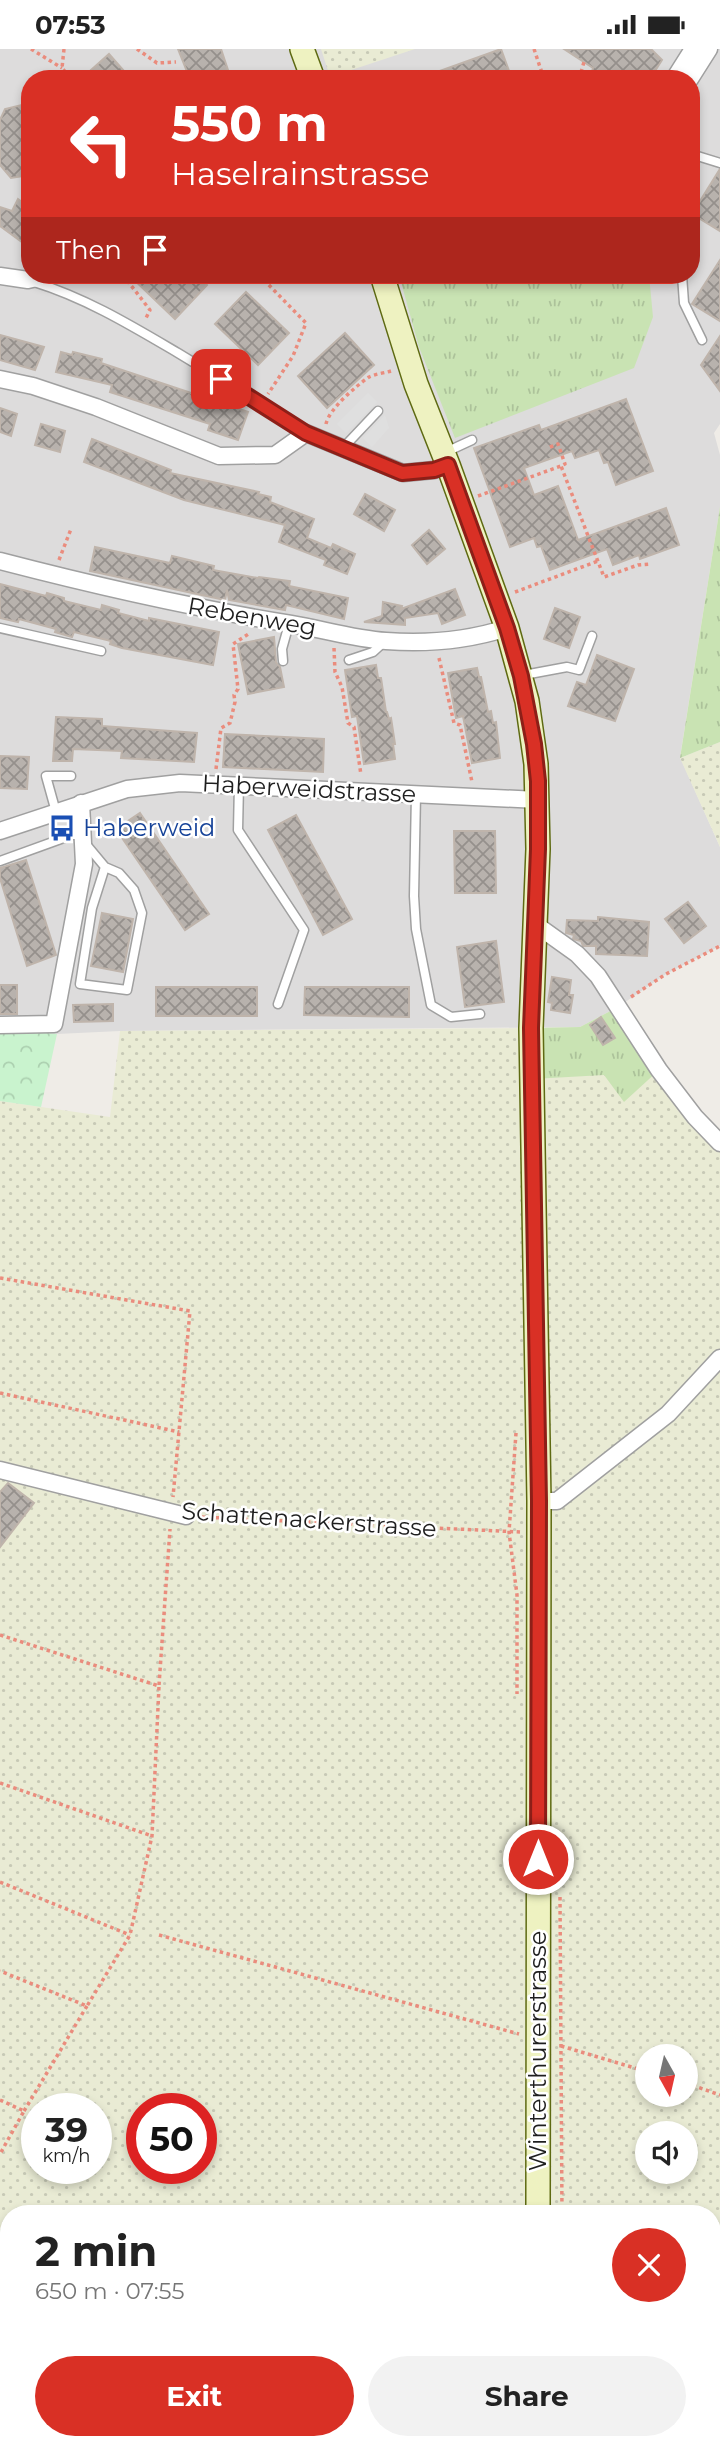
<!DOCTYPE html>
<meta charset="utf-8">
<style>
body{margin:0;font-family:Montserrat,sans-serif;background:#f2f2f2;color:#222;height:100vh;display:flex;flex-direction:column;font-size:26px;white-space:nowrap}
*{box-sizing:border-box;margin:0}
p{font-size:23px;color:#767676}
.icon{flex:none;width:38px;height:38px;fill:none;stroke:currentColor;stroke-width:2;stroke-linecap:round;stroke-linejoin:round}
.map{position:relative;flex:1;overflow:hidden}
.side{position:absolute;left:0px;top:2156px;width:721px;height:245px;display:flex;flex-direction:column;background:#fff;border-radius:28px 28px 0 0;box-shadow:0 4px 10px #0003}
.side>*{flex:none}
.banner{position:absolute;left:21px;top:21px;width:679px;height:214px;border-radius:28px;box-shadow:0 4px 10px #0003;background:#d93025;color:#fff;overflow:hidden}
.needle{width:46px;rotate:172deg}
.controls{position:absolute;left:635px;top:1995px;display:grid;gap:14px}
.controls a{display:grid;place-items:center;width:63px;height:63px;border-radius:50%;background:#fff;box-shadow:0 4px 10px #0003;font-size:35px}
.speed{position:absolute;left:21px;top:2044px;display:flex;gap:14px;font-size:35px;font-weight:700;text-align:center}
.speed>*{display:grid;place-content:center;width:91px;height:91px;border-radius:50%;background:#fff;box-shadow:0 4px 10px #0003;line-height:1}
.speed small{font-size:18px;font-weight:400}
.speed .limit{border:10px solid #d22;background:#fff;color:#111}
.pin{position:absolute;display:grid;place-items:center;width:60px;height:60px;color:#fff;margin:-30px;border-radius:14px;box-shadow:0 4px 10px #0006}
.me{position:absolute;width:77px;margin:-38px;rotate:0deg;stroke-linejoin:round;filter:drop-shadow(0 0 5px #0008)}
.turn{display:flex;align-items:center;gap:24px;height:147px;padding:0 35px;font-size:32px}
.turn .icon{width:91px;height:91px;stroke-width:2.5}
.turn b{display:block;font-size:49px;line-height:60px}
.then{display:flex;align-items:center;height:66px;padding:0 35px;background:#0003;gap:14px;font-size:26px}
.round{display:grid;place-items:center;flex:none;width:74px;height:74px;border-radius:37px;background:#f2f2f2}
.overview{display:flex;align-items:center;justify-content:space-between;height:119px;padding:0 35px}
h1{font-size:42px;font-weight:700;line-height:52px}
.cta{display:flex;gap:14px;margin-top:auto;padding:14px 35px}
.cta a{flex:1;height:80px;border-radius:42px;background:#d93025;color:#fff;font-size:28px;font-weight:700;line-height:80px;text-align:center}
.cta a+a{background:#f2f2f2;color:#222}
.status{display:flex;justify-content:space-between;align-items:center;height:49px;padding:0 35px;background:#fff;direction:ltr}
.status svg{height:19px;fill:currentColor}
.map>svg:first-child{display:block}
</style>
<div class="status"><b>07:53</b><svg viewBox="0 0 49 12"><path d="M0 12V9h3v3zM5 12V6h3v6zM10 12V3h3v9zM15 12V0h3v12zM26 1h20v11H26zM47 4h2v5h-2z"/></svg></div>
<div class="map">
<svg width="720" height="2401" viewBox="0 0 720 2401">
<defs>
<pattern id="farmland-dots" width="8" height="8" patternUnits="userSpaceOnUse" patternTransform="scale(1.75)"><rect width="8" height="8" fill="#e9ebd4"/><path d="M2 2h.1M6 6h.1" fill="none" stroke="#c7c9b6" stroke-width="1.8" stroke-linecap="round"/></pattern>
<pattern id="grass-tufts" width="24" height="20" patternUnits="userSpaceOnUse" patternTransform="scale(1.75)"><rect width="24" height="20" fill="#c9e3b3"/><path d="M3 7l-1-3M5 7V3M7 7l1-3M15 17l-1-3M17 17v-4M19 17l1-3" fill="none" stroke="#acc29a"/></pattern>
<pattern id="park-crowns" width="20" height="18" patternUnits="userSpaceOnUse" patternTransform="scale(1.75)"><rect width="20" height="18" fill="#c9f3ce"/><path d="M2 6a3 3 0 1 1 6 0M12 15a3 3 0 1 1 6 0" fill="none" stroke="#acd0b0"/></pattern>
<pattern id="building-cross-hatch" width="8" height="8" patternUnits="userSpaceOnUse" patternTransform="scale(1.75)"><rect width="8" height="8" fill="#b8b2ad"/><path d="M0 0l8 8M0 8l8-8" fill="none" stroke="#95908c"/></pattern>
</defs>
<rect width="100%" height="100%" fill="#efece7"/>
<path fill="#dddcdc" fill-rule="evenodd" d="M 0,0 L 720,0 L 720,375 L 714,384 L 720,406 L 720,458 L 680,708 L 720,798 L 720,897 L 666,925 L 618,958 L 580,978 L 120,982 L 57,985 L 0,979 ZM 30,30 L 691,30 L 691,226 L 30,226 Z"/>
<g fill="url(#farmland-dots)" fill-rule="evenodd">
<polygon points="321,0 415,0 330,28"/>
<polygon points="720,693 720,798 680,709"/>
<path d="M 531,979 L 534,1030 L 659,1021 L 720,1094 L 720,2401 L 578,2401 L 576,2392 L 712,2392 L 712,2165 L 9,2165 L 9,2285 L 0,2279 L 0,1052 L 110,1068 L 120,982 ZM 648,2007 L 686,2007 L 686,2046 L 648,2046 ZM 37,2060 L 96,2060 L 96,2119 L 37,2119 ZM 142,2060 L 201,2060 L 201,2119 L 142,2119 ZM 648,2084 L 686,2084 L 686,2123 L 648,2123 Z"/>
<polygon points="180,2392 492,2392 491,2401 196,2401"/>
</g>
<g fill="url(#grass-tufts)">
<polygon points="399,226 649,226 653,268 634,319 455,389 419,298"/>
<polygon points="720,458 720,693 680,709"/>
<polygon points="618,958 659,1021 624,1053 604,1026 533,1030 531,979 580,978"/>
</g>
<polygon fill="url(#park-crowns)" points="0,979 57,985 41,1058 0,1052"/>
<g fill="#dfdfdf">
<polygon points="368,344 377,353 346,384 337,375"/>
<polygon points="385,366 389,379 372,398 363,389"/>
</g>
<g fill="url(#building-cross-hatch)" stroke="#bfb4ab" stroke-width="2">
<polygon points="178,0 221,0 228,21 199,30 190,30"/>
<polygon points="501,0 512,30 423,30 423,28"/>
<polygon points="564,0 651,0 662,11 650,30 590,30 593,19"/>
<polygon points="109,5 131,30 81,30"/>
<polygon points="30,54 30,126 11,129 0,116 0,71 5,60"/>
<polygon points="720,120 720,182 692,165"/>
<polygon points="18,150 30,159 30,199 0,177 0,158 12,162"/>
<polygon points="720,211 720,272 692,255"/>
<polygon points="129,226 196,226 207,236 175,270"/>
<polygon points="246,243 289,284 258,316 215,275"/>
<polygon points="345,284 374,316 327,359 298,327"/>
<polygon points="0,286 44,298 35,321 0,311"/>
<polygon points="720,287 720,342 701,316"/>
<polygon points="61,303 72,306 73,303 102,310 101,314 248,363 238,391 208,381 210,375 110,343 112,336 56,323"/>
<polygon points="626,350 653,422 616,436 608,413 604,414 599,401 575,409 572,402 524,419 534,446 558,437 578,491 666,459 679,496 640,510 639,506 613,516 607,500 550,521 541,497 537,498 534,489 510,498 474,399 539,376 541,381"/>
<polygon points="0,359 17,365 11,387 0,383"/>
<polygon points="41,375 65,382 60,403 35,396"/>
<polygon points="92,390 171,421 170,424 259,443 258,445 271,448 270,453 314,470 307,489 331,499 333,495 355,505 347,525 324,516 326,511 279,493 285,476 184,451 84,413"/>
<polygon points="365,445 395,461 384,482 354,465"/>
<polygon points="429,481 445,500 427,515 412,496"/>
<polygon points="95,498 170,514 172,507 214,517 213,521 258,529 259,528 290,532 289,537 348,549 344,570 286,556 285,561 229,551 227,541 225,551 90,522"/>
<polygon points="0,535 46,547 47,544 64,549 64,552 101,561 102,556 119,561 118,564 149,572 149,569 219,583 213,616 122,599 110,595 111,592 74,583 72,588 55,583 56,580 19,570 18,573 0,569"/>
<polygon points="455,540 465,566 442,575 438,564 405,569 405,576 364,573 382,567 383,553 402,557 401,560"/>
<polygon points="555,559 580,568 569,599 544,590"/>
<polygon points="274,588 276,613 280,618 284,638 248,645 238,595"/>
<polygon points="597,606 634,620 615,672 568,657 577,633 586,636"/>
<polygon points="376,616 378,629 381,629 386,663 387,663 389,670 391,669 395,695 393,695 395,710 364,715 357,667 352,668 345,621"/>
<polygon points="477,619 479,628 481,628 488,663 491,662 493,674 496,673 500,709 472,714 463,667 456,669 448,624"/>
<polygon points="56,668 102,670 102,677 197,684 194,713 121,709 122,702 73,700 72,712 53,712"/>
<polygon points="225,685 324,690 323,723 223,718"/>
<polygon points="0,707 29,708 27,740 0,739"/>
<polygon points="140,764 209,865 185,881 116,780"/>
<polygon points="296,766 352,870 323,886 268,781"/>
<polygon points="454,782 495,782 496,844 455,844"/>
<polygon points="26,811 56,906 27,917 0,829 0,819"/>
<polygon points="688,853 706,877 684,894 665,870"/>
<polygon points="102,864 133,870 123,923 91,917"/>
<polygon points="598,868 649,873 647,907 596,905 596,897 583,897 581,892 573,890 574,886 566,884 567,871 598,872"/>
<polygon points="496,892 504,953 465,958 457,898"/>
<polygon points="552,928 571,931 569,946 573,946 570,964 551,961 552,954 548,953"/>
<rect x="0" y="936" width="17" height="29"/>
<rect x="156" y="938" width="101" height="29"/>
<polygon points="305,938 409,938 409,968 304,966"/>
<polygon points="113,955 113,972 74,973 73,956"/>
<polygon points="601,968 615,989 603,996 590,976"/>
<polygon points="8,1434 34,1454 0,1498 0,1443"/>
</g>
<g fill="none" stroke-linecap="round" stroke-linejoin="round">
<g stroke="#a0a0a0" stroke-width="11">
<g id="lane">
<polyline points="691,105 720,114"/>
<polyline points="691,122 695,106"/>
<polyline points="682,226 684,254 702,291"/>
<path d="M 34,233 C 86,249 132,277 178,304 C 221,330 264,356 306,384"/>
<polyline points="343,399 378,362"/>
<polyline points="446,403 472,391"/>
<polyline points="0,579 101,602"/>
<polyline points="349,611 373,603 385,592"/>
<polyline points="283,612 282,600 289,575"/>
<polyline points="524,626 567,618 579,621 592,587"/>
<polyline points="239,735 238,781 304,881 278,955"/>
<polyline points="416,745 414,847 416,880 431,956 451,968 480,965"/>
<polyline points="56,763 46,727 71,727"/>
<polyline points="85,794 105,818 92,859 80,935 127,941 142,864 134,841 119,824 105,818"/>
<polyline points="0,812 83,782"/>
</g>
</g>
<g stroke="#a0a0a0" stroke-width="19">
<g id="street">
<polyline points="674,30 693,0"/>
<polyline points="690,30 709,0"/>
<polyline points="0,227 28,231 50,226"/>
<polyline points="0,330 33,337 96,358 219,407 275,406 306,384 403,424 434,421 448,416"/>
<path d="M 0,512 C 96,537 193,559 291,575 C 322,580 354,590 386,592 C 426,595 469,591 507,579"/>
<polyline points="0,782 127,740 180,734 538,751"/>
<polyline points="535,875 577,905 598,927 659,1021 695,1068 720,1094"/>
<polyline points="0,976 54,975 84,815 81,754"/>
<polyline points="0,1421 186,1467"/>
<polyline points="539,1452 557,1452 668,1365 720,1309"/>
</g>
</g>
<g stroke="#5e6a12" stroke-width="26">
<g id="secondary">
<polyline points="302,0 313,30"/>
<polyline points="382,226 416,335 448,416 507,579 527,652 536,715 538,800 531,979 539,1452 538,2165"/>
<polyline points="538,2401 538,2392"/>
</g>
</g>
<g stroke="#c63a66" stroke-width="33">
<g id="highway">
<polyline points="0,2349 9,2355"/>
<polyline points="21,2392 33,2401"/>
<polyline points="81,2392 97,2401"/>
</g>
</g>
<g stroke="#ea8c7d" stroke-width="3.5" stroke-dasharray="3.5 3.5" stroke-linecap="butt">
<polyline points="31,0 62,19"/>
<polyline points="64,0 62,19 71,30"/>
<polyline points="137,0 157,14 176,13"/>
<polyline points="534,0 544,30"/>
<polyline points="579,30 584,13"/>
<polyline points="123,226 150,261 145,271"/>
<polyline points="267,226 263,230 306,274 293,307 268,345"/>
<path d="M 326,375 C 329,360 356,337 369,328 C 375,325 384,324 391,322"/>
<polyline points="550,398 558,395 565,415 561,417 604,528 638,516 650,515"/>
<polyline points="478,447 561,417"/>
<polyline points="59,511 71,480"/>
<polyline points="515,543 598,512"/>
<polyline points="334,599 335,623 342,638 348,674 354,678 361,726"/>
<polyline points="439,609 454,674 460,676 472,733"/>
<polyline points="216,720 221,679 230,674 235,653 234,646 238,640 233,595 250,584"/>
<polyline points="631,948 666,925 720,897"/>
<polyline points="0,1229 190,1262 173,1448"/>
<polyline points="0,1344 179,1383"/>
<polyline points="516,1384 509,1483 517,1546 517,1645"/>
<polyline points="202,1468 520,1483"/>
<polyline points="0,1586 159,1637 152,1787 130,1886 87,1957 0,1922"/>
<polyline points="159,1636 170,1480"/>
<polyline points="0,1734 152,1787"/>
<polyline points="0,1833 130,1886"/>
<polyline points="560,1848 562,2165"/>
<polyline points="159,1886 519,1985"/>
<polyline points="561,1997 648,2023"/>
<polyline points="686,2034 720,2046"/>
<polyline points="0,2051 24,2062 0,2105"/>
<polyline points="24,2062 87,1957"/>
<polyline points="0,2279 9,2285"/>
<polyline points="180,2392 196,2401"/>
<polyline points="576,2392 578,2401"/>
<polyline points="491,2401 492,2392"/>
</g>
<use href="#lane" stroke="#fff" stroke-width="8"/>
<use href="#street" stroke="#fff" stroke-width="16"/>
<use href="#secondary" stroke="#eef2c1" stroke-width="23"/>
<use href="#highway" stroke="#dd98a2" stroke-width="30"/>
</g>
<g fill="none" stroke-linecap="round" stroke-linejoin="round">
<g stroke="#8d1f18" stroke-width="18">
<polyline id="route" points="221,330 306,384 402,424 434,421 448,416 507,579 521,627 534,695 538,732 538,800 531,979 539,1452 538,1810"/>
</g>
<use href="#route" stroke="#d93025" stroke-width="12"/>
</g>
<defs>
<g id="bus-bare" transform="scale(2.1)"><path d="M-5-6H5V4H4V6H2V4H-2V6H-4V4H-5ZM-3.5-4V0h7V-4ZM-3.5 1.2v1.5H-2V1.2ZM2 1.2v1.5H3.5V1.2Z" fill="#1a4fb4" stroke="#fff" stroke-width="2.5" paint-order="stroke"/></g>
</defs>
<g fill-rule="evenodd">
<use href="#bus-bare" x="62" y="779"/>
</g>
<g text-anchor="middle" stroke-width="5" stroke-linejoin="round" paint-order="stroke">
<g font-size="24" fill="#1f1f1f" stroke="#fff">
<text transform="translate(252 568) rotate(10)" y="8">Rebenweg</text>
<text transform="translate(309 740) rotate(3)" y="8">Haberweidstrasse</text>
<text transform="translate(309 1471) rotate(4)" y="8">Schattenackerstrasse</text>
<text transform="translate(538 2002) rotate(-90)" y="8">Winterthurerstrasse</text>
</g>
<g font-size="24" fill="#164399" stroke="#fff" text-anchor="start">
<text x="83" y="787">Haberweid</text>
</g>
</g>
</svg>
<div class="controls">
<a><svg class="needle" viewBox="-14 -14 28 28"><path d="M0-13l5 13h-10z" fill="#e53935"/><path d="M0 13l5-13h-10z" fill="#767676"/></svg></a>
<a><svg class="icon" aria-label="sound" viewBox="0 0 24 24"><path d="M4 9h4l5-4v14l-5-4H4zM17 9q2 3 0 6"/></svg></a>
</div>
<div class="speed"><div>39<small>km/h</small></div><div class="limit">50</div></div>
<div class="pin" style="left:221px;top:330px;background:#d93025"><svg class="icon" aria-label="arrive" viewBox="0 0 24 24"><path d="M6 21V4h12l-3 4 3 4H6"/></svg></div>
<svg class="me" style="left:538px;top:1810px" viewBox="-20 -20 40 40"><circle r="17" fill="#d93025" stroke="#fff" stroke-width="3"/><path d="M0-11L8 9 0 5-8 9z" fill="#fff"/></svg>
<div class="banner">
<div class="turn"><svg class="icon" aria-label="left" viewBox="0 0 24 24"><path d="M17 20v-9H6M10 6l-5 5 5 5"/></svg><div><b>550 m</b>Haselrainstrasse</div></div>
<div class="then">Then<svg class="icon" aria-label="arrive" viewBox="0 0 24 24"><path d="M6 21V4h12l-3 4 3 4H6"/></svg></div>
</div>
<section class="side">
<div class="overview"><div><h1>2 min</h1><p>650 m · 07:55</p></div><a class="round" style="background:#d93025;color:#fff"><svg class="icon" aria-label="close" viewBox="0 0 24 24"><path d="M6 6l12 12M18 6L6 18"/></svg></a></div>
<div class="cta"><a>Exit</a><a>Share</a></div>
</section>
</div>
